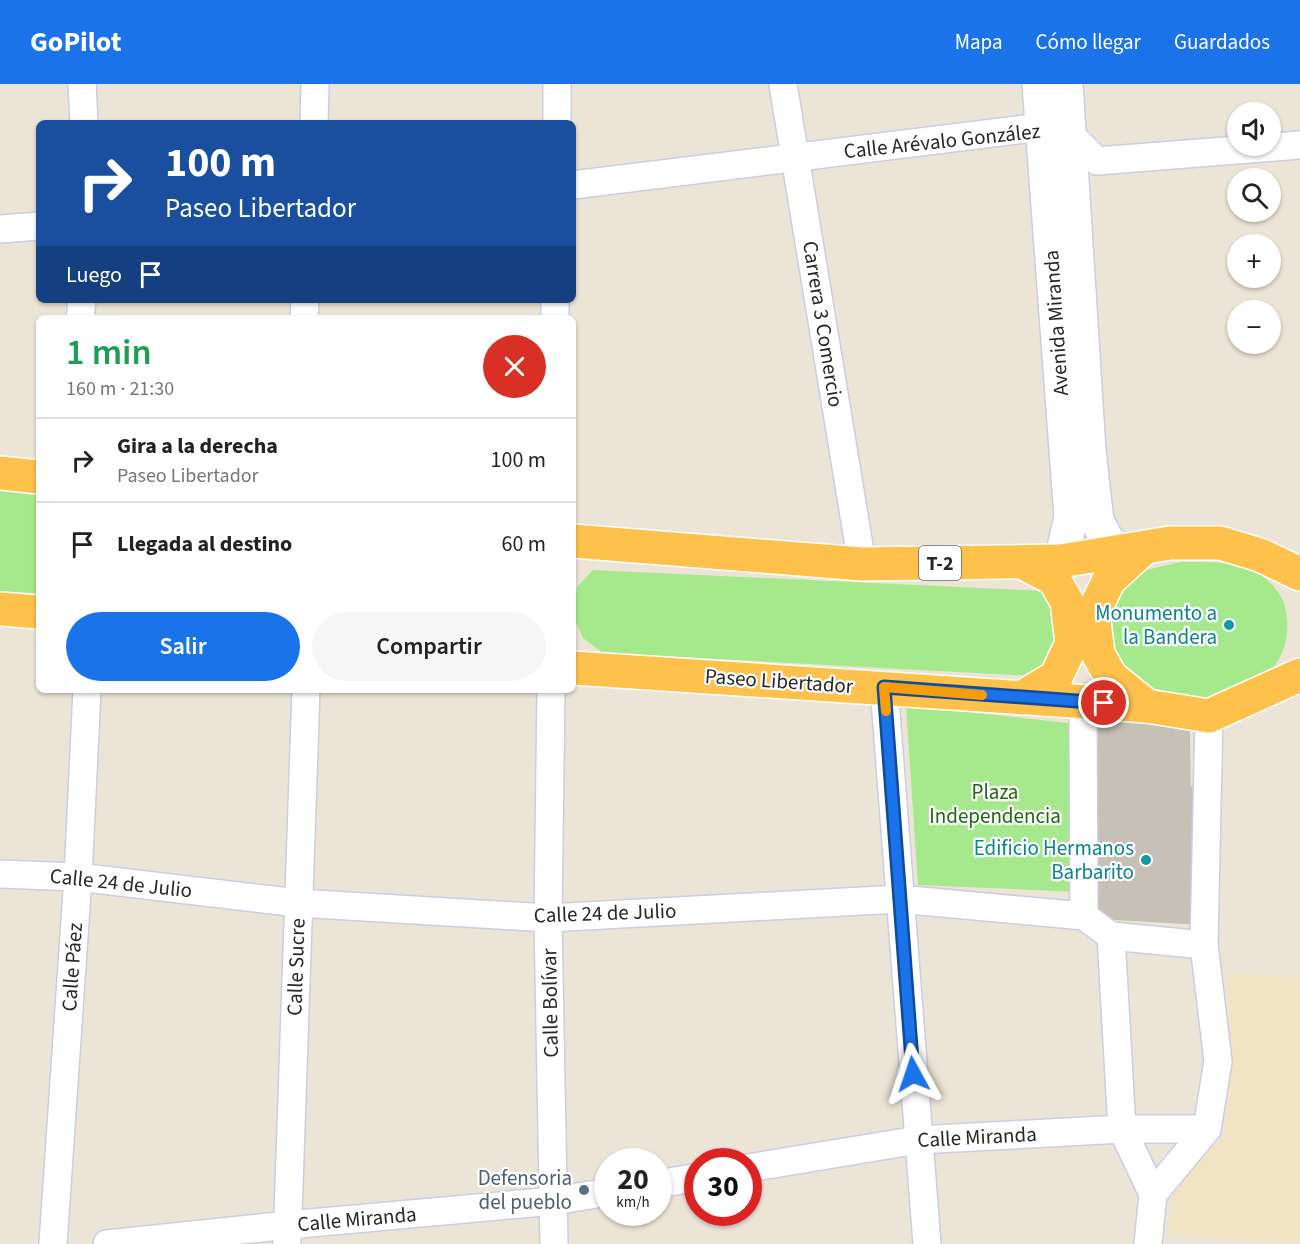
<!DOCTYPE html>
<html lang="es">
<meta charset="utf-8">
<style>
body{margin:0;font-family:"Source Sans 3",sans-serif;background:#f6f6f6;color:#222;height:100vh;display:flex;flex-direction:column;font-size:22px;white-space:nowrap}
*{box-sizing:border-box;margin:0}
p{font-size:20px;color:#767676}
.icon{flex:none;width:33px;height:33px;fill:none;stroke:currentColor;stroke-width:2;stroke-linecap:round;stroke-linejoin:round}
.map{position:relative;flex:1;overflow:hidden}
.panel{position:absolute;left:36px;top:231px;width:540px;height:378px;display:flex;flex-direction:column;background:#fff;border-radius:9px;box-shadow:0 2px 4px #0004}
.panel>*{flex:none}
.top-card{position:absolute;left:36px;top:36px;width:540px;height:183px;border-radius:9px;box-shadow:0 2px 4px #0004;background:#1a4fa0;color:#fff;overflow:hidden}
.tools{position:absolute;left:1227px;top:18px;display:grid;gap:12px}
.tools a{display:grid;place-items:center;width:54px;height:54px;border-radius:50%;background:#fff;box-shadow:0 2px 4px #0004;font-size:30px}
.speed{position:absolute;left:594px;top:1064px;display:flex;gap:12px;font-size:30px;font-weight:700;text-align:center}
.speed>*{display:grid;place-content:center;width:78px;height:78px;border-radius:50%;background:#fff;box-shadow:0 2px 4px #0004;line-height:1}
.speed small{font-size:15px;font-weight:400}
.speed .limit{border:9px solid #d22;background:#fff;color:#111}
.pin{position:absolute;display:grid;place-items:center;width:51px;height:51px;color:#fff;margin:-26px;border:3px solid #fff;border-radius:50%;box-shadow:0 2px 6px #0007}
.me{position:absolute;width:66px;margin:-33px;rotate:355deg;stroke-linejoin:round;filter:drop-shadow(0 0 4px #0008)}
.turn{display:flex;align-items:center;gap:21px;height:126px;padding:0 30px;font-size:27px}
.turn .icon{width:78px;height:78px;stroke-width:2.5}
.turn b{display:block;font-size:42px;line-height:51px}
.then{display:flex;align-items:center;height:57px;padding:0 30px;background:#0003;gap:12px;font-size:22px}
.round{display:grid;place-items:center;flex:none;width:63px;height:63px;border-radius:32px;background:#f6f6f6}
.head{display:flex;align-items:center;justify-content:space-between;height:102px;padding:0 30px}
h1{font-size:36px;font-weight:600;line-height:45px;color:#1e9e55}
.action{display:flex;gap:12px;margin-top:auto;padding:12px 30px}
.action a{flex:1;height:69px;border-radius:36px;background:#1a73e8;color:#fff;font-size:24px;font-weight:600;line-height:69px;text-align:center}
.action a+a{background:#f6f6f6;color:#222}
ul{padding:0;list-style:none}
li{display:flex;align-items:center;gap:18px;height:84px;padding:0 30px;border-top:2px solid #e0e0e0}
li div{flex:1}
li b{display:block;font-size:22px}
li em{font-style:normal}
header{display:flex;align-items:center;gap:36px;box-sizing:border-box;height:84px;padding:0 30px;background:#1a73e8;color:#fff}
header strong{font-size:28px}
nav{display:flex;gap:33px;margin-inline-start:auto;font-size:21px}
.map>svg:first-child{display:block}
</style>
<header>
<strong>GoPilot</strong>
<nav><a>Mapa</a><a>Cómo llegar</a><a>Guardados</a></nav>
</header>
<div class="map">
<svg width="1300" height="1160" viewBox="0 0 1300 1160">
<rect width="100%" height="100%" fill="#ece4d6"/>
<polygon fill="#f0e4c3" points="1229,889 1300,894 1300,1160 1170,1149 1175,1103 1225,1052"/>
<g fill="#a6e98c">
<polygon points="0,405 39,410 39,519 0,515"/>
<path d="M 1181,478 C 1202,478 1225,477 1245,483 C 1262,488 1278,504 1284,519 C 1300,576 1256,614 1204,614 C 1174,614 1147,605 1121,591 L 1103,543 L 1123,500 L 1146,486 Z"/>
<polygon points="593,486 1045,507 1061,550 1052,576 1033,592 603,569 583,554 574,534 577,503"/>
<polygon points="906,621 1076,640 1079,808 918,801"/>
</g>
<polygon fill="#c6c0b6" stroke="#c6c0b0" stroke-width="1.5" points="1099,638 1189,640 1190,703 1200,705 1198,840 1095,834 1091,719 1098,705"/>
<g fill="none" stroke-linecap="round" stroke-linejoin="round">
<g stroke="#cbcee2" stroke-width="30">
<g id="minor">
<polyline points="82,0 84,39"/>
<polyline points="557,0 557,39"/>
<polyline points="783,0 862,480"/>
<polyline points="314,39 315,0"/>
<polyline points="573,101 1041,43 1069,49 1097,77 1300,61"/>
<polyline points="0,145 39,142"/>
<polyline points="80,234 82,216"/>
<polyline points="304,234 305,216"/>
<polyline points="555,234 555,216"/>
<polyline points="884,603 927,1160"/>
<polyline points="551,606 548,834 554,1160"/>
<polyline points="1083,618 1084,832"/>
<polyline points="0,790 78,793 298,819 548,834 899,815 1084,832 1111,852 1204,861"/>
<polyline points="1111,852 1122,1045 1153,1110 1148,1160"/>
<polyline points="748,1084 918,1056 1122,1045 1207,1045"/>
<polyline points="658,1100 698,1093"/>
<polyline points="1153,1110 1207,1045 1218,977 1204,861 1209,632"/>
<polyline points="53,1160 78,793 87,606"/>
<polyline points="107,1160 288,1141 554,1117 608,1108"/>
<polyline points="287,1160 306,606"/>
</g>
</g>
<g stroke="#cbcee2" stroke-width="36">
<g id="secondary">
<polyline points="1039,0 1071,433 1061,477"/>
<polyline points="1066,0 1089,367 1097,437 1114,469"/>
</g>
</g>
<g stroke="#fff" stroke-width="36">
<g id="trunk">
<polyline points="0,389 39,393"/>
<polyline points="573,457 862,480 1061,477 1170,459 1220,459 1260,471 1300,490"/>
<polyline points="1144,464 1109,496 1093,529 1098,570 1111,593 1147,622"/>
<polyline points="0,525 39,528"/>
<polyline points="573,584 1147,622 1209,632 1300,591"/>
<polyline points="1021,614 1056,593 1072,559 1067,518 1054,495 1024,479"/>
</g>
</g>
<use href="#minor" stroke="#fff" stroke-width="27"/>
<use href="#secondary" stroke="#fff" stroke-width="33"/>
<use href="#trunk" stroke="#fec14c" stroke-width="33"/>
</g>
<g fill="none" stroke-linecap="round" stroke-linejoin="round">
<g stroke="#114b97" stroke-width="15">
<polyline id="route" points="913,990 884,603 1104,619"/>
</g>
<use href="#route" stroke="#1a73e8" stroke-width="10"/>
<polyline stroke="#f59e0b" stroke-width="10" points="886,627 884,603 982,611"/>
</g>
<g fill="#0f9aa8" stroke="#fff" stroke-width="2">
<circle cx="1229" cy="541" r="6"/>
<circle cx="1146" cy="776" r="6"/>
</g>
<circle fill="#5c6f8a" stroke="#fff" stroke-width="2" cx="584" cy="1106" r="6"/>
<g text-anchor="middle" stroke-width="4.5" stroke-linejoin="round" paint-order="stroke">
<rect fill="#fff" stroke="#686868" stroke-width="1.5" x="919" y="462" width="42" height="34" rx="4.5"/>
<g font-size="20" font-weight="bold" fill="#272727">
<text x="940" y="486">T-2</text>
</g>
<g font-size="21" fill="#272727" stroke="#fff">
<text transform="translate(942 57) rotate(-6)" y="7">Calle Arévalo González</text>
<text transform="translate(1056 239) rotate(-94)" y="7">Avenida Miranda</text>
<text transform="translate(823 240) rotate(81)" y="7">Carrera 3 Comercio</text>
<text transform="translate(779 597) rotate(4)" y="7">Paseo Libertador</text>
<text transform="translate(121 799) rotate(6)" y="7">Calle 24 de Julio</text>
<text transform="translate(605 829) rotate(-2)" y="7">Calle 24 de Julio</text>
<text transform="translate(72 883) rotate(-86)" y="7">Calle Páez</text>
<text transform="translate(296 883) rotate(-88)" y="7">Calle Sucre</text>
<text transform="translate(550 919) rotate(-91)" y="7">Calle Bolívar</text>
<text transform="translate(977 1053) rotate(-3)" y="7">Calle Miranda</text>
<text transform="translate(357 1135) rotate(-5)" y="7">Calle Miranda</text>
</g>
<g font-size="21" fill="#0d838f" stroke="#fff" text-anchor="end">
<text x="1217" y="536">Monumento a<tspan x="1217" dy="24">la Bandera</tspan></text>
<text x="1134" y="771">Edificio Hermanos<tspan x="1134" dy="24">Barbarito</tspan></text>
</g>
<g font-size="21" fill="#1f6912" stroke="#fff">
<text x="995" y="715">Plaza<tspan x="995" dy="24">Independencia</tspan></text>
</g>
<g font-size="21" fill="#4e5e75" stroke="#fff" text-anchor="end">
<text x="572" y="1101">Defensoria<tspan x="572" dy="24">del pueblo</tspan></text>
</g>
</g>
</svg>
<div class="tools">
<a><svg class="icon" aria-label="sound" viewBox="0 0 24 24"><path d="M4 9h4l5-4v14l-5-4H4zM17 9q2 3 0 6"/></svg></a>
<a><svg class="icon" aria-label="search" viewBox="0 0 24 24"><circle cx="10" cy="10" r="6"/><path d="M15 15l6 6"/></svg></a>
<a>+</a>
<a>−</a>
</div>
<div class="speed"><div>20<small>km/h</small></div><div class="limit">30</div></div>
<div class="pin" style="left:1104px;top:619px;background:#d93025"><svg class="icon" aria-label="arrive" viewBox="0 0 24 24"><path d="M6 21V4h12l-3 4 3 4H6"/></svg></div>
<svg class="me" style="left:913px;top:990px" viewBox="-20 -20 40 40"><path d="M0-17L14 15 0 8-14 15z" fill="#1a73e8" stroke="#fff" stroke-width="4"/></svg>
<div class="top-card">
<div class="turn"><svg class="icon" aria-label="right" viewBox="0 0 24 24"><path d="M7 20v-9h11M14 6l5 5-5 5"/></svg><div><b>100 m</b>Paseo Libertador</div></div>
<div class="then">Luego<svg class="icon" aria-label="arrive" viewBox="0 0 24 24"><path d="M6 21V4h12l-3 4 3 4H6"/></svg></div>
</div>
<section class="panel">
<div class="head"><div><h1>1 min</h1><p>160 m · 21:30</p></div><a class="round" style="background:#d93025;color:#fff"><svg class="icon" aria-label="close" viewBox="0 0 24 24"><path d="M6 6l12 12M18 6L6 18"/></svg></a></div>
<ul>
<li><svg class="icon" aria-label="right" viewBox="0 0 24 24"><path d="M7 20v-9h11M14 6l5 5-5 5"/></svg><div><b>Gira a la derecha</b><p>Paseo Libertador</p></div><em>100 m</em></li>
<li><svg class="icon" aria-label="arrive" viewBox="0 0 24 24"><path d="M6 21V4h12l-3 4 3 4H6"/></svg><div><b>Llegada al destino</b></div><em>60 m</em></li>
</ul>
<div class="action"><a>Salir</a><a>Compartir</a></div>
</section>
</div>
